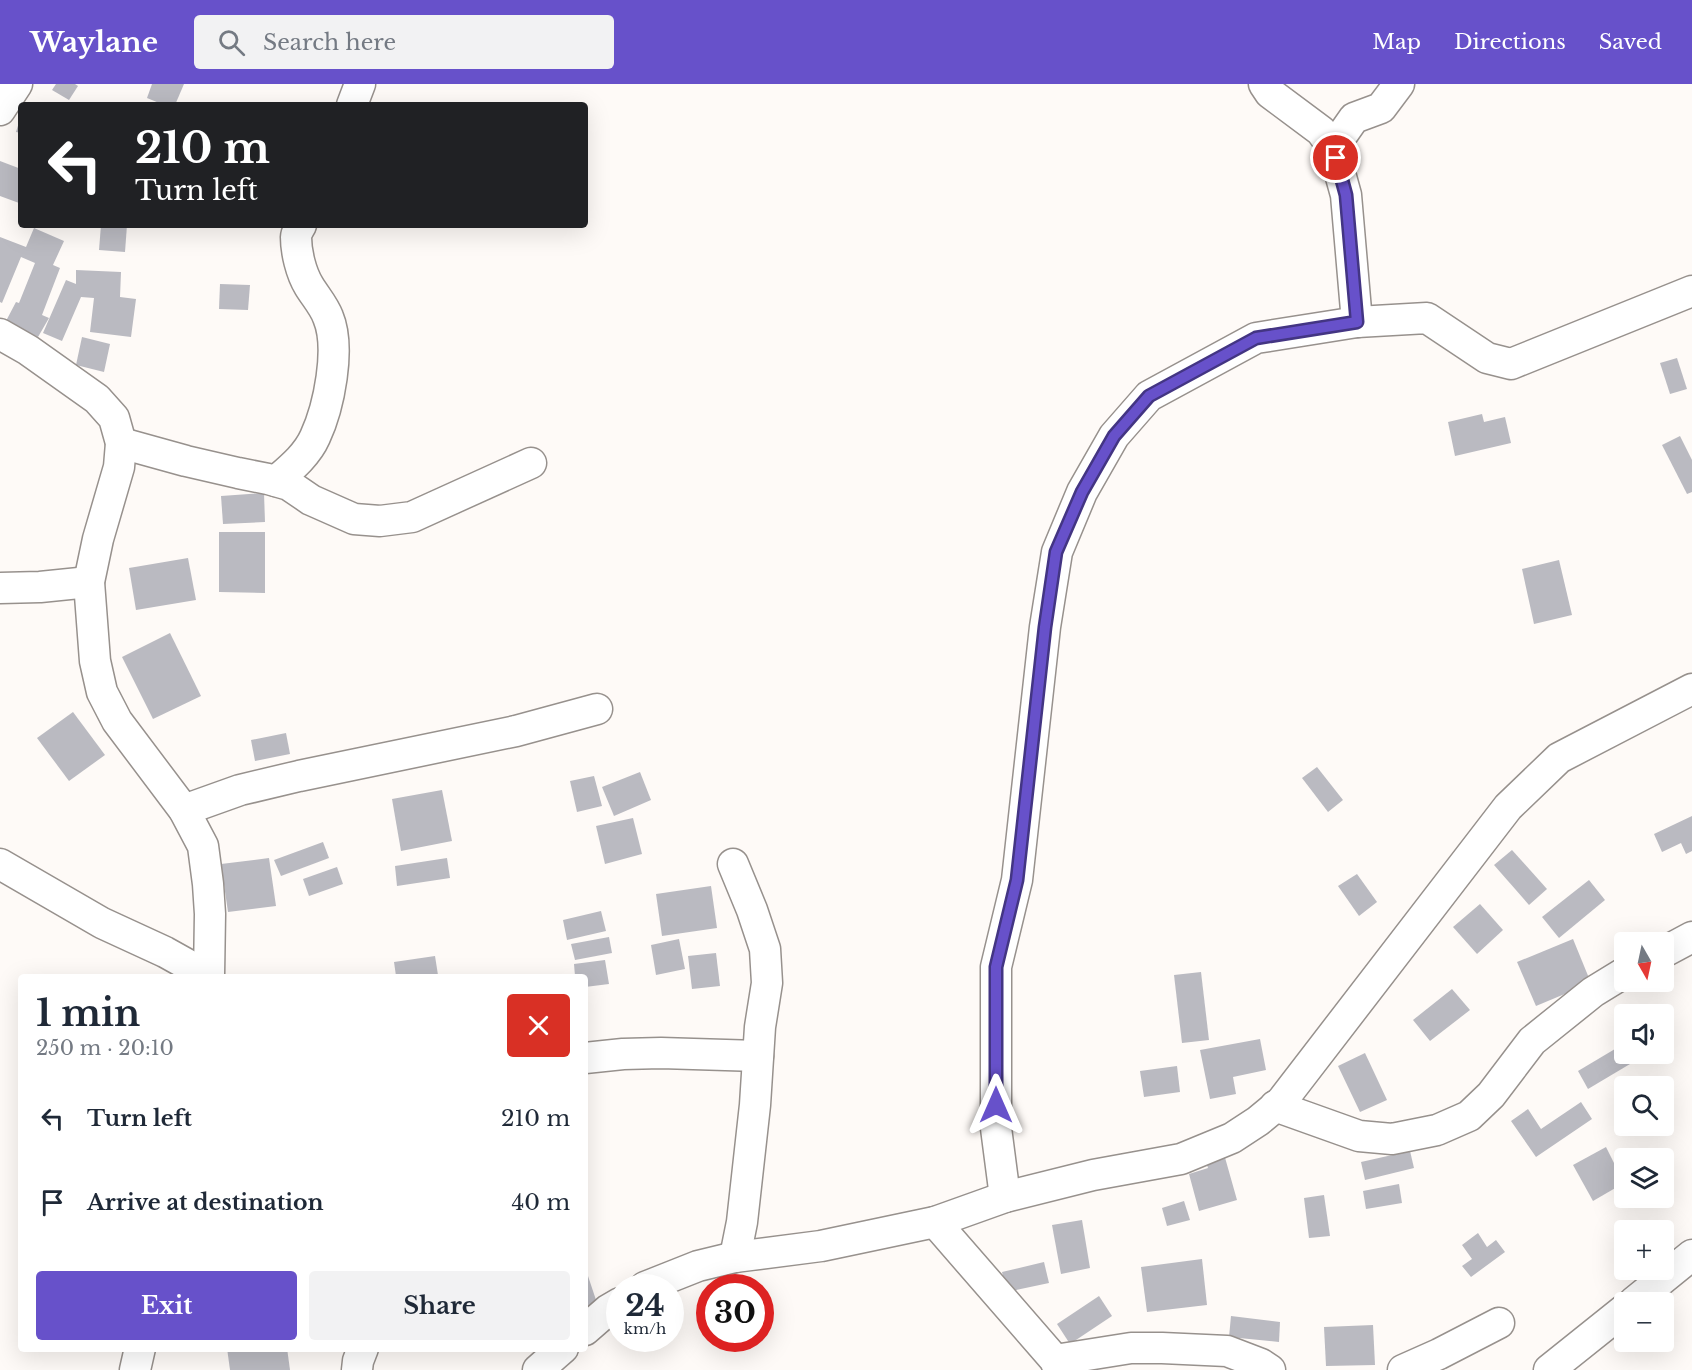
<!DOCTYPE html>
<meta charset="utf-8">
<style>
body{margin:0;font-family:"Libre Baskerville",serif;background:#f2f2f3;color:#1f2937;height:100vh;display:flex;flex-direction:column;font-size:22px;white-space:nowrap}
*{box-sizing:border-box;margin:0}
p{font-size:20px;color:#747a83}
.icon{flex:none;width:33px;height:33px;fill:none;stroke:currentColor;stroke-width:2;stroke-linecap:round;stroke-linejoin:round}
.map{position:relative;flex:1;overflow:hidden}
.drawer{position:absolute;left:18px;top:890px;width:570px;height:378px;display:flex;flex-direction:column;background:#fff;border-radius:6px;box-shadow:0 6px 24px #0002}
.drawer>*{flex:none}
.top-card{position:absolute;left:18px;top:18px;width:570px;height:126px;border-radius:6px;box-shadow:0 6px 24px #0002;background:#202124;color:#fff;overflow:hidden}
.needle{width:39px;rotate:171deg}
.fabs{position:absolute;left:1614px;top:848px;display:grid;gap:12px}
.fabs a{display:grid;place-items:center;width:60px;height:60px;border-radius:6px;background:#fff;box-shadow:0 6px 24px #0002;font-size:30px}
.speed{position:absolute;left:606px;top:1190px;display:flex;gap:12px;font-size:30px;font-weight:700;text-align:center}
.speed>*{display:grid;place-content:center;width:78px;height:78px;border-radius:50%;background:#fff;box-shadow:0 6px 24px #0002;line-height:1}
.speed small{font-size:15px;font-weight:400}
.speed .limit{border:9px solid #d22;background:#fff;color:#111}
.pin{position:absolute;display:grid;place-items:center;width:51px;height:51px;color:#fff;margin:-26px;border:3px solid #fff;border-radius:50%;box-shadow:0 2px 6px #0007}
.me{position:absolute;width:66px;margin:-33px;rotate:0deg;stroke-linejoin:round;filter:drop-shadow(0 0 4px #0008)}
.turn{display:flex;align-items:center;gap:21px;height:126px;padding:0 18px;font-size:27px}
.turn .icon{width:78px;height:78px;stroke-width:2.5}
.turn b{display:block;font-size:42px;line-height:51px}
.round{display:grid;place-items:center;flex:none;width:63px;height:63px;border-radius:6px;background:#f2f2f3}
.overview{display:flex;align-items:center;justify-content:space-between;height:102px;padding:0 18px}
h1{font-size:36px;font-weight:700;line-height:45px}
.action{display:flex;gap:12px;margin-top:auto;padding:12px 18px}
.action a{flex:1;height:69px;border-radius:6px;background:#6751ca;color:#fff;font-size:24px;font-weight:700;line-height:69px;text-align:center}
.action a+a{background:#f2f2f3;color:#1f2937}
ul{padding:0;list-style:none}
li{display:flex;align-items:center;gap:18px;height:84px;padding:0 18px}
li div{flex:1}
li b{display:block;font-size:22px}
li em{font-style:normal}
header{display:flex;align-items:center;gap:36px;box-sizing:border-box;height:84px;padding:0 30px;background:#6751ca;color:#fff}
header strong{font-size:28px}
nav{display:flex;gap:33px;margin-inline-start:auto;font-size:21px}
.search{width:420px;height:54px;background:#f2f2f3;display:flex;align-items:center;gap:15px;box-sizing:border-box;padding:0 21px;border-radius:6px;color:#747a83;font-size:22px}
.map>svg:first-child{display:block}
</style>
<header>
<strong>Waylane</strong>
<div class="search"><svg class="icon" aria-label="search" viewBox="0 0 24 24"><circle cx="10" cy="10" r="6"/><path d="M15 15l6 6"/></svg>Search here</div>
<nav><a>Map</a><a>Directions</a><a>Saved</a></nav>
</header>
<div class="map">
<svg width="1692" height="1286" viewBox="0 0 1692 1286">
<rect width="100%" height="100%" fill="#fefaf7"/>
<g fill="#babac1">
<polygon points="56,0 75,0 78,2 69,16 52,6"/>
<polygon points="152,0 184,0 175,21 164,21 147,14"/>
<polygon points="20,35 21,35 21,49 16,48"/>
<polygon points="0,77 21,85 21,113 19,119 0,112"/>
<polygon points="101,141 127,141 125,168 99,166"/>
<polygon points="34,144 64,157 53,181 60,184 42,231 49,234 38,253 6,237 16,218 19,219 35,179 21,173 2,219 0,218 0,153 26,163"/>
<polygon points="76,186 121,188 120,213 136,215 131,253 90,248 94,214 81,213 62,257 43,249 66,196 76,200"/>
<polygon points="220,200 250,201 248,226 219,225"/>
<polygon points="82,253 110,260 104,288 76,281"/>
<polygon points="1677,274 1687,305 1670,310 1660,279"/>
<polygon points="1482,330 1484,338 1505,333 1511,359 1455,372 1448,338"/>
<polygon points="1680,352 1692,376 1692,408 1687,410 1662,361"/>
<polygon points="264,409 265,438 223,440 221,412"/>
<polygon points="219,448 265,448 265,509 219,508"/>
<polygon points="188,474 196,516 136,526 129,484"/>
<polygon points="1559,476 1572,531 1534,540 1522,485"/>
<polygon points="170,549 201,612 153,635 122,573"/>
<polygon points="73,628 105,671 69,697 37,654"/>
<polygon points="286,649 290,670 255,677 251,656"/>
<polygon points="1317,683 1343,716 1328,728 1302,694"/>
<polygon points="640,688 651,716 614,732 602,703"/>
<polygon points="594,692 602,722 577,728 570,697"/>
<polygon points="442,706 452,757 401,767 392,715"/>
<polygon points="1692,732 1692,767 1686,770 1681,759 1662,768 1654,750"/>
<polygon points="633,734 642,770 605,780 596,742"/>
<polygon points="323,758 329,774 281,792 274,776"/>
<polygon points="1512,766 1547,805 1529,821 1494,781"/>
<polygon points="269,774 276,822 228,828 221,780"/>
<polygon points="447,774 450,794 397,802 395,782"/>
<polygon points="337,783 343,800 309,812 303,795"/>
<polygon points="1357,790 1377,818 1359,832 1338,802"/>
<polygon points="1589,796 1605,816 1559,854 1542,833"/>
<polygon points="711,802 717,844 662,852 656,810"/>
<polygon points="1480,820 1503,846 1477,870 1453,843"/>
<polygon points="601,827 606,847 567,856 563,836"/>
<polygon points="609,853 612,869 575,876 571,860"/>
<polygon points="679,855 685,885 656,891 651,861"/>
<polygon points="1573,855 1591,899 1536,922 1517,878"/>
<polygon points="716,869 720,902 692,905 688,872"/>
<polygon points="435,872 438,891 396,892 394,878"/>
<polygon points="605,876 609,900 585,903 585,892 575,892 574,880"/>
<polygon points="1201,888 1209,956 1182,959 1174,891"/>
<polygon points="1452,905 1470,926 1430,957 1413,936"/>
<polygon points="1260,955 1266,986 1233,993 1236,1010 1210,1015 1200,966"/>
<polygon points="1620,962 1630,980 1588,1005 1578,987"/>
<polygon points="1365,969 1387,1016 1360,1028 1338,982"/>
<polygon points="1177,982 1180,1008 1144,1013 1140,987"/>
<polygon points="1581,1018 1592,1035 1536,1073 1511,1037 1528,1025 1541,1045"/>
<polygon points="1606,1063 1624,1099 1593,1117 1573,1081"/>
<polygon points="1410,1067 1414,1084 1365,1096 1361,1078"/>
<polygon points="1224,1070 1237,1116 1199,1127 1189,1090 1208,1084 1205,1075"/>
<polygon points="1399,1100 1402,1119 1366,1125 1363,1107"/>
<polygon points="1324,1111 1330,1152 1309,1154 1304,1114"/>
<polygon points="1184,1117 1190,1136 1167,1142 1162,1124"/>
<polygon points="1082,1136 1090,1184 1061,1190 1052,1141"/>
<polygon points="1478,1149 1487,1163 1496,1156 1505,1168 1471,1193 1462,1182 1472,1175 1462,1161"/>
<polygon points="1202,1175 1207,1221 1147,1228 1141,1183"/>
<polygon points="1044,1178 1049,1199 1007,1208 1002,1188"/>
<polygon points="587,1189 600,1228 585,1232 585,1190"/>
<polygon points="1099,1212 1112,1232 1070,1260 1057,1240"/>
<polygon points="1231,1232 1280,1238 1279,1258 1229,1253"/>
<polygon points="1373,1241 1375,1281 1326,1282 1324,1243"/>
<polygon points="227,1264 287,1264 290,1286 230,1286"/>
</g>
<g fill="none" stroke-linecap="round" stroke-linejoin="round">
<g stroke="#97918d" stroke-width="33">
<g id="street">
<polyline points="1264,0 1270,9 1321,47 1333,64 1346,111 1357,238"/>
<polyline points="352,21 360,0"/>
<polyline points="0,26 17,0"/>
<polyline points="1333,64 1354,34 1381,24 1399,0"/>
<polyline points="0,250 28,266 97,315 114,334 121,359 119,383 98,455 89,498 95,577 102,608 117,637 184,726 203,762 208,800 210,830 209,892"/>
<polyline points="121,359 186,377 238,389 268,395 289,401 311,416 354,435 380,437 412,433 531,379"/>
<path d="M 276,397 C 291,384 307,371 315,353 C 329,323 341,264 328,233 C 324,222 315,212 309,202 C 301,189 296,168 296,153 C 296,149 299,145 301,141"/>
<polyline points="0,504 40,503 89,498"/>
<polyline points="184,726 240,706 299,692 516,647 597,625"/>
<polyline points="0,780 102,839 165,868 208,892"/>
<polyline points="733,780 752,826 765,865 767,899 760,943 755,1021 742,1138 735,1173"/>
<polyline points="1664,868 1692,853"/>
<polyline points="585,974 623,970 661,969 758,972"/>
<polyline points="1275,1022 1359,1052 1392,1055 1437,1046 1469,1032 1491,1011 1532,957 1593,908 1624,889"/>
<polyline points="1005,1113 996,1044 996,883 1017,796 1045,543 1057,468 1082,408 1114,352 1149,312 1256,254 1357,238 1427,234 1487,274 1511,280 1692,207"/>
<polyline points="935,1138 1055,1276 1059,1286"/>
<polyline points="645,1203 698,1182 735,1173 821,1162 935,1138 1005,1113 1093,1091 1181,1075 1232,1054 1258,1037 1281,1018 1508,723 1559,674 1692,605"/>
<polyline points="1634,1218 1692,1171"/>
<polyline points="585,1246 608,1226 620,1219"/>
<polyline points="1055,1276 1131,1264 1162,1264 1227,1267 1261,1280 1270,1286"/>
<polyline points="135,1286 140,1264"/>
<polyline points="357,1286 358,1277 363,1264"/>
<polyline points="538,1286 563,1264"/>
<polyline points="1403,1286 1439,1270 1499,1239"/>
<polyline points="1549,1286 1624,1226"/>
</g>
</g>
<use href="#street" stroke="#fff" stroke-width="30"/>
</g>
<g fill="none" stroke-linecap="round" stroke-linejoin="round">
<g stroke="#433583" stroke-width="15">
<polyline id="route" points="996,1021 996,883 1017,796 1045,543 1056,468 1082,408 1114,352 1149,312 1256,254 1357,238 1346,111 1336,74"/>
</g>
<use href="#route" stroke="#6751ca" stroke-width="10"/>
</g>
</svg>
<div class="fabs">
<a><svg class="needle" viewBox="-14 -14 28 28"><path d="M0-13l5 13h-10z" fill="#e53935"/><path d="M0 13l5-13h-10z" fill="#747a83"/></svg></a>
<a><svg class="icon" aria-label="sound" viewBox="0 0 24 24"><path d="M4 9h4l5-4v14l-5-4H4zM17 9q2 3 0 6"/></svg></a>
<a><svg class="icon" aria-label="search" viewBox="0 0 24 24"><circle cx="10" cy="10" r="6"/><path d="M15 15l6 6"/></svg></a>
<a><svg class="icon" aria-label="layers" viewBox="0 0 24 24"><path d="M12 4l9 5-9 5-9-5zM3 14l9 5 9-5"/></svg></a>
<a>+</a>
<a>−</a>
</div>
<div class="speed"><div>24<small>km/h</small></div><div class="limit">30</div></div>
<div class="pin" style="left:1336px;top:74px;background:#d93025"><svg class="icon" aria-label="arrive" viewBox="0 0 24 24"><path d="M6 21V4h12l-3 4 3 4H6"/></svg></div>
<svg class="me" style="left:996px;top:1021px" viewBox="-20 -20 40 40"><path d="M0-17L14 15 0 8-14 15z" fill="#6751ca" stroke="#fff" stroke-width="4"/></svg>
<div class="top-card">
<div class="turn"><svg class="icon" aria-label="left" viewBox="0 0 24 24"><path d="M17 20v-9H6M10 6l-5 5 5 5"/></svg><div><b>210 m</b>Turn left</div></div>
</div>
<section class="drawer">
<div class="overview"><div><h1>1 min</h1><p>250 m · 20:10</p></div><a class="round" style="background:#d93025;color:#fff"><svg class="icon" aria-label="close" viewBox="0 0 24 24"><path d="M6 6l12 12M18 6L6 18"/></svg></a></div>
<ul>
<li><svg class="icon" aria-label="left" viewBox="0 0 24 24"><path d="M17 20v-9H6M10 6l-5 5 5 5"/></svg><div><b>Turn left</b></div><em>210 m</em></li>
<li><svg class="icon" aria-label="arrive" viewBox="0 0 24 24"><path d="M6 21V4h12l-3 4 3 4H6"/></svg><div><b>Arrive at destination</b></div><em>40 m</em></li>
</ul>
<div class="action"><a>Exit</a><a>Share</a></div>
</section>
</div>
